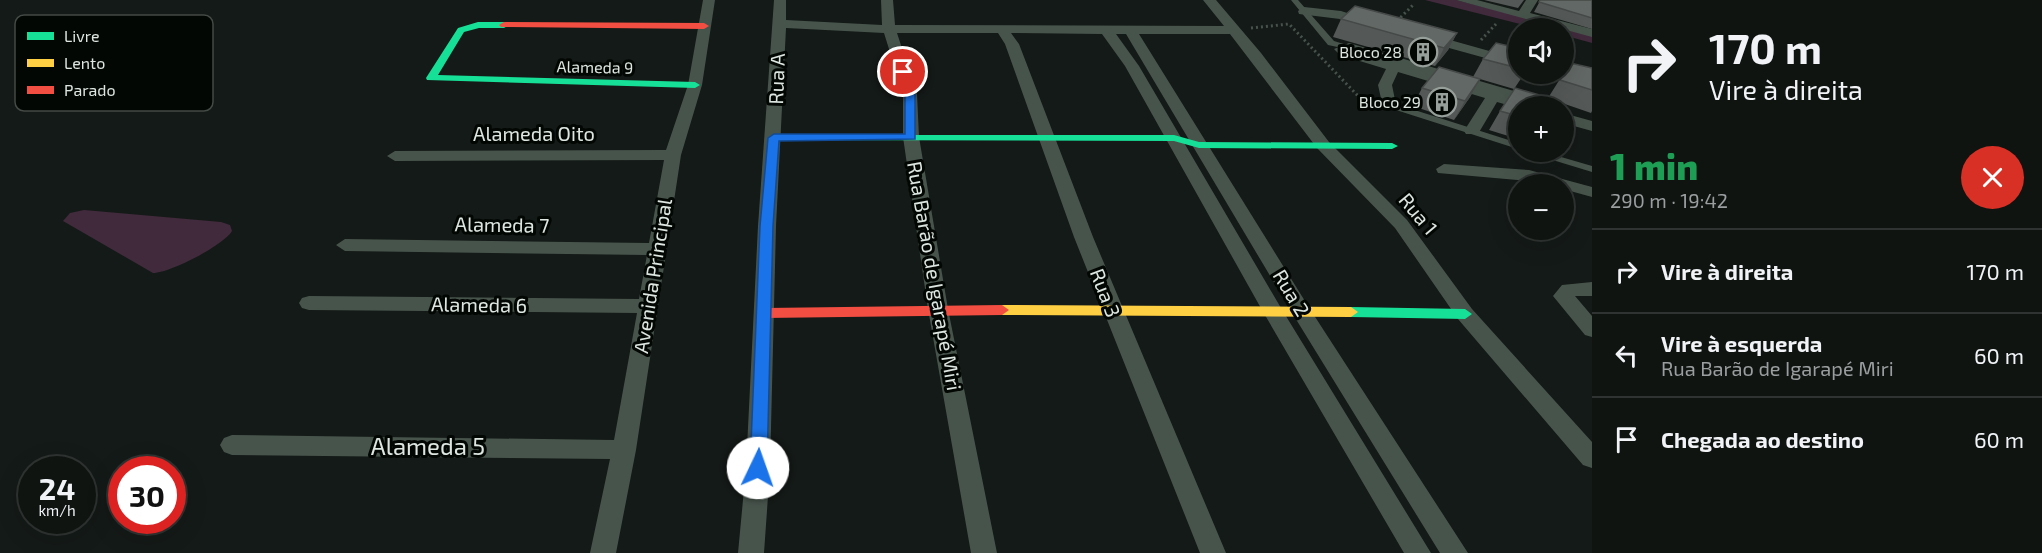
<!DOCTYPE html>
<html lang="pt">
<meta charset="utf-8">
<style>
body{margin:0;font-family:"Exo 2",sans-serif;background:#1d211f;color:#f1f3f6;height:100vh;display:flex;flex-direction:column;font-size:22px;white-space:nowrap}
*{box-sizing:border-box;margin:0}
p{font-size:20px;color:#9b9e9f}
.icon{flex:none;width:33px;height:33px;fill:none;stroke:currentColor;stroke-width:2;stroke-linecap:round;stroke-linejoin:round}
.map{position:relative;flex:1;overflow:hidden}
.panel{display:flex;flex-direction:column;background:#0f1411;width:450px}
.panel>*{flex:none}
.top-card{background:#0f1411;color:#f1f3f6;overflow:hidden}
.controls{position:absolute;left:1508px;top:18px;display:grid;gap:12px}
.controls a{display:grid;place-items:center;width:66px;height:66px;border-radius:50%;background:#0f1411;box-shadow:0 6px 24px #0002,0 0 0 2px #2f3331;font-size:30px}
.speed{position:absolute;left:18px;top:456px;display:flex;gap:12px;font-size:30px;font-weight:700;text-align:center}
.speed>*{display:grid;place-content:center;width:78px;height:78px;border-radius:50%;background:#0f1411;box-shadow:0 6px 24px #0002,0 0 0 2px #2f3331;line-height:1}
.speed small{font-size:15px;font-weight:400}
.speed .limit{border:9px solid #d22;background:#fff;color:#111}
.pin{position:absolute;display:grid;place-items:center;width:51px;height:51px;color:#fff;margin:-26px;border:3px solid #fff;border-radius:50%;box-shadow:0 2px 6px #0007}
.me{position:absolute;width:66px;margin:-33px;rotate:3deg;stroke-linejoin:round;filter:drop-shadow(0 0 4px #0008)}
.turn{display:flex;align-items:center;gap:21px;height:126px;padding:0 18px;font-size:27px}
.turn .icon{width:78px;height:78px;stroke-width:2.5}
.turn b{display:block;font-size:42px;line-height:51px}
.round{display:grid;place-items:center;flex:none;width:63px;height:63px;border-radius:32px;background:#1d211f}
.summary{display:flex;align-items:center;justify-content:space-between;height:102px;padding:0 18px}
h1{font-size:36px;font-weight:800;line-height:45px;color:#1e9e55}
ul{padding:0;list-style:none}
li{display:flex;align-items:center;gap:18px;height:84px;padding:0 18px;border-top:2px solid #2f3331}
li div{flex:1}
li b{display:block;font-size:22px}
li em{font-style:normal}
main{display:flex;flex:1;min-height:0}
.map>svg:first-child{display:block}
</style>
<main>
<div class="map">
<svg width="1592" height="553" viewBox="0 0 1592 553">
<rect width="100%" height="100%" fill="#141a17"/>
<g fill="#402a3c">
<polygon points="1425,0 1456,0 1592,35 1592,43 1563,35 1563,28 1536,28"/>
<path d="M 84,210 L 221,222 L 230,225 L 232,231 C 224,245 170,273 153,273 L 63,221 L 70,213 Z"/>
</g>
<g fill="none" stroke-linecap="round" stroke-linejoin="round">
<g stroke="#47524c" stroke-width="3" stroke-dasharray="2 3" stroke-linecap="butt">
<polyline points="1397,21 1414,4"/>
<polyline points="1251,28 1289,24 1360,98"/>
<polyline points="1481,40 1496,24"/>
</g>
<g fill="#47544c" fill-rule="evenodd">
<polygon points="1291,0 1298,0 1334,41 1347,45 1347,49 1328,45"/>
<polygon points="1384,98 1390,98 1402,106 1518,143 1518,149 1396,110 1384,102"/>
<polygon points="1532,152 1544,152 1592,166 1592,172 1533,154"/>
</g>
<g fill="#47544c" fill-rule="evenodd">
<polygon points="703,0 715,0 702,85 681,155 636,450 616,553 590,553 610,459 232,455 224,452 220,445 224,438 232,435 614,440 637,313 309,310 302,308 299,303 302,298 309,296 639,299 647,255 345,251 336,245 345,239 649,243 664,160 395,161 387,156 395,151 666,150 688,85"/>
<polygon points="774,0 786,0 786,20 882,25 881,0 893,0 895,25 1224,26 1203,0 1216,0 1261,53 1329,142 1407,220 1472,309 1592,442 1592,468 1583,465 1458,319 1395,228 1317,148 1230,34 1139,34 1308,306 1468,553 1440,553 1294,316 1126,34 1116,34 1139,66 1281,308 1431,553 1404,553 1262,310 1125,66 1102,34 1011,33 1019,44 1093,237 1226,553 1200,553 1074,237 1005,44 998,33 897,33 917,94 919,137 948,309 997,553 971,553 928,309 903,137 903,94 884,33 786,28 776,226 770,468 764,553 738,553 746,468 758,226"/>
<polygon points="1456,0 1477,0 1519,11 1526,0 1538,0 1530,13 1592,29 1592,37"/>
<polygon points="1304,7 1341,11 1378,23 1371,27 1340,19 1299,14 1298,11"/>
<polygon points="1425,33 1518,59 1518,67 1420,40 1418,37"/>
<polygon points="1349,43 1555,103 1558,106 1518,108 1497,102 1478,134 1466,134 1464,131 1485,98 1398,72 1392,85 1395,100 1392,103 1382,103 1378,85 1386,69 1340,55 1334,49"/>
<polygon points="1563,72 1592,80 1592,88 1550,77 1548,74"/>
<polygon points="1563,113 1592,121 1592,131 1563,123"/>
<polygon points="1543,152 1559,152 1555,159 1543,159 1541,156"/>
<polygon points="1444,164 1529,170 1592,187 1592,197 1563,189 1563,184 1438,173 1436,169"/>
<polygon points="1592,282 1592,296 1575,296 1592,316 1592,337 1585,335 1553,296 1562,285"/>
</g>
<g fill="#16e098" fill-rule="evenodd">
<polygon points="478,22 504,22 509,25 504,28 479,28 464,32 438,75 695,82 700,85 695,88 427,80 426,78 458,28"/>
<polygon points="774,135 1174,135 1199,142 1392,143 1398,146 1392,149 1199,148 1174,141 770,140 770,136"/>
<polygon points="1351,307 1465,309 1472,314 1465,319 1351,317 1344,312"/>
</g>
<polygon fill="#ffcf43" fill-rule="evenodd" points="1002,305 1351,307 1358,312 1351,317 1002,315 995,310"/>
<g fill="#f24e42" fill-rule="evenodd">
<polygon points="504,22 704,23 709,26 704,29 501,27 499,25"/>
<polygon points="1002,305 1009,310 1002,315 765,318 758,313 765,308"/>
</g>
</g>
<g fill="#545957">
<polygon points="1484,0 1524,0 1518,8"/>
<polygon points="1539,0 1592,0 1592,29 1534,12 1540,1"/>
<polygon points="1341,19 1457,33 1448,50 1435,66 1333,37"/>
<polygon points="1518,48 1518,74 1524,74 1514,89 1473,77 1483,59"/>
<polygon points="1570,63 1592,68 1592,111 1591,113 1559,102 1518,106 1518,139 1489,130 1500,111 1548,98"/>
<polygon points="1480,79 1470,97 1454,120 1413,106 1422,88"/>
</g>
<g fill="#454947">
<polygon points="1457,33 1448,50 1435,66 1444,48"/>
<polygon points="1480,79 1470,97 1454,120 1465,101"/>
</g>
<g fill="#626865" stroke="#454947" stroke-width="1.5">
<polygon points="1540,0 1592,0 1592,18 1539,2"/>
<polygon points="1355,6 1457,33 1444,48 1341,19"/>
<polygon points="1496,43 1518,48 1518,68 1483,59"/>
<polygon points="1570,63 1592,68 1592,90 1560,80"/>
<polygon points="1439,67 1480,79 1465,101 1422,88"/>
<polygon points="1515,88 1560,101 1557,106 1518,106 1518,116 1500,111"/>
</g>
<polygon fill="#1a73e8" stroke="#114b97" stroke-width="1.5" points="900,70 908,72 915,94 915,139 779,141 773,226 767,468 764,473 752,473 750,468 760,226 768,138 774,134 905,134 905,94"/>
<defs>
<g id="building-ring" transform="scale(1.5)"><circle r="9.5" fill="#030704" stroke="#979f9a" stroke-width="1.5"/><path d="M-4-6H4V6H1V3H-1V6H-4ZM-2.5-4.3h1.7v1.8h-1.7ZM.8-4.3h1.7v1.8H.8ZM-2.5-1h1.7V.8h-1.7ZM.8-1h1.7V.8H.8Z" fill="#979f9a"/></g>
</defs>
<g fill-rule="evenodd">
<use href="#building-ring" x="1423" y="52"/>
<use href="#building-ring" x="1442" y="102"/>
</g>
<g text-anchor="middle" stroke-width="6" stroke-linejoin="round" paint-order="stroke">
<g font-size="16" fill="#dde6e0" stroke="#030704" text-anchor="end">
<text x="1402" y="58">Bloco 28</text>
<text x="1421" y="108">Bloco 29</text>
</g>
<g font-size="16" fill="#dde6e0" stroke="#030704">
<text transform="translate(595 67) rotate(1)" y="6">Alameda 9</text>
</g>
<g font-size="20" fill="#dde6e0" stroke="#030704">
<text transform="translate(777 79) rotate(-88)" y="7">Rua A</text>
<text x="534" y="141">Alameda Oito</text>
<text transform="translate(1418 214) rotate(50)" y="7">Rua 1</text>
<text transform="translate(502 225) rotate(1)" y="7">Alameda 7</text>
<text transform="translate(653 276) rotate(-81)" y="7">Avenida Principal</text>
<text transform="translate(934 276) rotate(80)" y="7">Rua Barão de Igarapé Miri</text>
<text transform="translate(1105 293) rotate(69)" y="7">Rua 3</text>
<text transform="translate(1291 293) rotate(59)" y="7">Rua 2</text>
<text transform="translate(479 305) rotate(1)" y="7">Alameda 6</text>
</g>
<g font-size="24" fill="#dde6e0" stroke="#030704">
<text x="428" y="455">Alameda 5</text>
</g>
</g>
<rect x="15" y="15" width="198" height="96" rx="9" fill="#030704" stroke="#444a46" stroke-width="1.5"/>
<rect x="27" y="32" width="27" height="8" fill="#16e098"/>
<rect x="27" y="59" width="27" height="8" fill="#ffcf43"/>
<rect x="27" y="86" width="27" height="8" fill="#f24e42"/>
<g font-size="16" fill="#dde6e0">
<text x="64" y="42">Livre</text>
<text x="64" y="69">Lento</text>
<text x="64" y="96">Parado</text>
</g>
</svg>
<div class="controls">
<a><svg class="icon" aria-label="sound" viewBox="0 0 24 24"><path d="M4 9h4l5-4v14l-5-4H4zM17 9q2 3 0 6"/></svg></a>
<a>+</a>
<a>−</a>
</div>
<div class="speed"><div>24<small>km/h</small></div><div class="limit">30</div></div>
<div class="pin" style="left:903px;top:72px;background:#d93025"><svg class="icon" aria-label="arrive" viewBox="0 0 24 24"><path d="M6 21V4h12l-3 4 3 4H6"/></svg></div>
<svg class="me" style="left:758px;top:468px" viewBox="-20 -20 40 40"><circle r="19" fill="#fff"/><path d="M0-13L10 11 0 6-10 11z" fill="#1a73e8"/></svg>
</div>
<section class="panel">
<div class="top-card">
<div class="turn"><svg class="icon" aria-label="right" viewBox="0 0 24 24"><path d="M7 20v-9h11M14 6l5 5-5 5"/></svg><div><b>170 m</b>Vire à direita</div></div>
</div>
<div class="summary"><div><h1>1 min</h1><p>290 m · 19:42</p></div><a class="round" style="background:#d93025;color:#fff"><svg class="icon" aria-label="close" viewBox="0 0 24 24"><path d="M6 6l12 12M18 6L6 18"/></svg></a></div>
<ul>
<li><svg class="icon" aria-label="right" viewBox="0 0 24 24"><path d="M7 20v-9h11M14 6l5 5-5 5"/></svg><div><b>Vire à direita</b></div><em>170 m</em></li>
<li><svg class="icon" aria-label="left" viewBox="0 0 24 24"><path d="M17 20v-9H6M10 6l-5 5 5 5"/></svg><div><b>Vire à esquerda</b><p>Rua Barão de Igarapé Miri</p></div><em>60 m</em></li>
<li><svg class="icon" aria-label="arrive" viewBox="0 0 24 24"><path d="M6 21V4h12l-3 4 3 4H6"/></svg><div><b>Chegada ao destino</b></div><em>60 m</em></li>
</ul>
</section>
</main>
